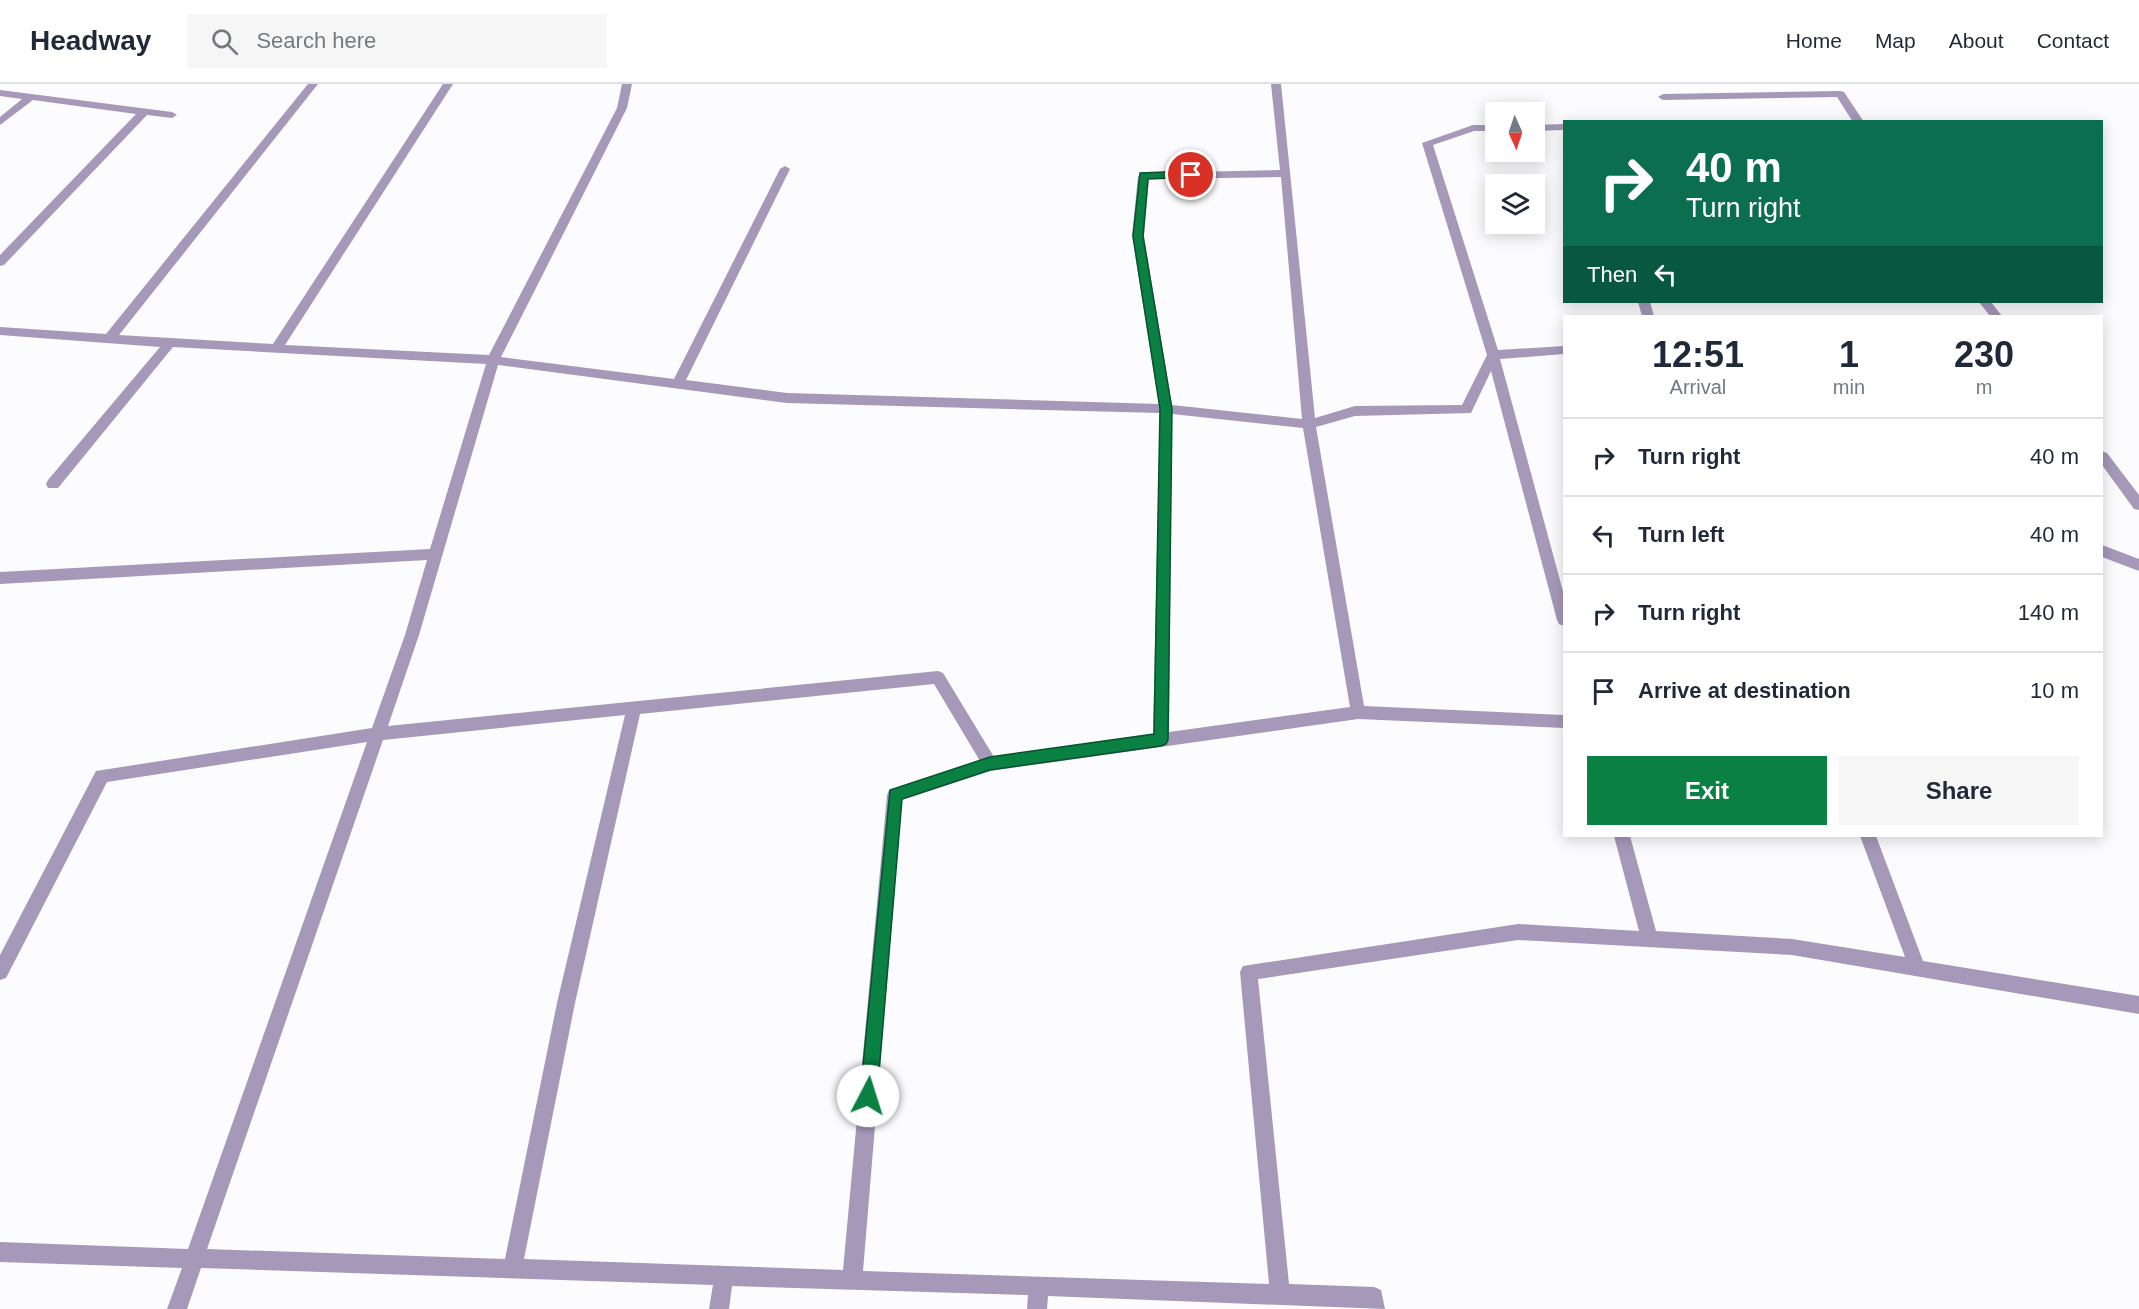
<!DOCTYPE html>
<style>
body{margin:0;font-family:Helvetica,sans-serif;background:#f6f6f7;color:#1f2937;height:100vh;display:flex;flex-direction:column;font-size:22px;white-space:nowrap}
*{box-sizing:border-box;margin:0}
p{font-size:20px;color:#747a83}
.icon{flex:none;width:33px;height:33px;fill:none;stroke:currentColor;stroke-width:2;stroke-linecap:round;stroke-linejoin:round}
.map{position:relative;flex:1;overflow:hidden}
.panel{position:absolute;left:1563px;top:231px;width:540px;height:522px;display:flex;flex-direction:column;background:#fff;border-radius:0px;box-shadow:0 3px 15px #0003}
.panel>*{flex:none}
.top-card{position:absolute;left:1563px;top:36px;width:540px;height:183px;border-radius:0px;box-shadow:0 3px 15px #0003;background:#0b6e4f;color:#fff;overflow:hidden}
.needle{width:39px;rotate:177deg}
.buttons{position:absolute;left:1485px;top:18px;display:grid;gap:12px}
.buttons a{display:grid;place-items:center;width:60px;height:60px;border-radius:0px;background:#fff;box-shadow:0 3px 15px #0003;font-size:30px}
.pin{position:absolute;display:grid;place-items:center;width:51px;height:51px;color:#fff;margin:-26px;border:3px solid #fff;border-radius:50%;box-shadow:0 2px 6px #0007}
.me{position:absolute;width:66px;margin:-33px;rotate:5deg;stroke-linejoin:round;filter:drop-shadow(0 0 4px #0008)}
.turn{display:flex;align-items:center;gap:21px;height:126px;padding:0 24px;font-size:27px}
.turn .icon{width:78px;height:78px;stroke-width:2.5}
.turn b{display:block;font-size:42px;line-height:51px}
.then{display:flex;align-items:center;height:57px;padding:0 24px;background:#0003;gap:12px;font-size:22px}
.eta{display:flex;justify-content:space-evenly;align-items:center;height:102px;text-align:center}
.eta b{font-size:36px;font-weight:800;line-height:42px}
.button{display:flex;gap:12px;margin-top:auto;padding:12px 24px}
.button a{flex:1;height:69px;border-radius:0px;background:#0b8043;color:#fff;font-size:24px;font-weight:800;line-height:69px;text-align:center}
.button a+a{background:#f6f6f7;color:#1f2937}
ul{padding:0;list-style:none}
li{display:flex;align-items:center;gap:18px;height:78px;padding:0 24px;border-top:2px solid #e0e1e3}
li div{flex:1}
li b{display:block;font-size:22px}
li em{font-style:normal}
header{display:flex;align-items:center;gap:36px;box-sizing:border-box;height:84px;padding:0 30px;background:#fff;border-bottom:2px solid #e0e1e3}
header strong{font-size:28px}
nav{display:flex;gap:33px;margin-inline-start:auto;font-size:21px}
.search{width:420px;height:54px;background:#f6f6f7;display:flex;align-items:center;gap:15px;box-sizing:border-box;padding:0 21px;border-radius:0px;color:#747a83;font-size:22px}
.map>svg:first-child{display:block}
</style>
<header>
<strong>Headway</strong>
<div class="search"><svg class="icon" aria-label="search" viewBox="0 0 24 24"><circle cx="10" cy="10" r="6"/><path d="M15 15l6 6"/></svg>Search here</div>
<nav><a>Home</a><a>Map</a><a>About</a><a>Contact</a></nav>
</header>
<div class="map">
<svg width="2139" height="1225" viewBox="0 0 2139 1225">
<rect width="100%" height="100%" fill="#fcfbfe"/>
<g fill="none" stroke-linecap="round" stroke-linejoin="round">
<g fill="#a698b9" fill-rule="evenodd">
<path d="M 308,0 L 318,0 L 119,251 L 273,260 L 443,0 L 453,0 L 285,261 L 489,271 L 617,24 L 622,0 L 632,0 L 627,24 L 501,273 L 674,295 L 780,85 L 785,82 L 790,85 L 686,296 L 787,309 L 1159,320 L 1132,152 L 1138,92 L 1144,89 L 1280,86 L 1271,0 L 1281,0 L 1315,334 L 1355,322 L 1462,321 L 1487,271 L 1422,59 L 1473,41 L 1496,41 L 1496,47 L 1474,47 L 1433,61 L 1498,266 L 1564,262 L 1564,270 L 1500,275 L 1564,511 L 1564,542 L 1559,540 L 1557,536 L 1491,287 L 1471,329 L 1355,332 L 1316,343 L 1364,622 L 1564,631 L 1564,644 L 1358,635 L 990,687 L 902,716 L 863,1187 L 1269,1200 L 1240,888 L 1243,882 L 1518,840 L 1639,847 L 1614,752 L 1630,752 L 1656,847 L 1792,855 L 1905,873 L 1860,752 L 1876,752 L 1923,877 L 2139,912 L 2139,930 L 1792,871 L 1518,856 L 1258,895 L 1289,1200 L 1374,1203 L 1381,1206 L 1385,1225 L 1048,1212 L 1047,1225 L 1027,1225 L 1028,1211 L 732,1202 L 729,1225 L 709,1225 L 713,1201 L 201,1184 L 187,1225 L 167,1225 L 182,1184 L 0,1178 L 0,1158 L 188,1165 L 367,658 L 107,698 L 6,894 L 0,896 L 0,871 L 96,687 L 372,644 L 405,551 L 427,476 L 0,500 L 0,488 L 430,465 L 486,280 L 173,263 L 58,404 L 48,404 L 46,400 L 48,396 L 160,263 L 0,251 L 0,243 L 106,250 ZM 1281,93 L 1302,335 L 1172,321 L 1144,152 L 1149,95 ZM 498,281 L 787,319 L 1160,329 L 1153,650 L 994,673 L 943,589 L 938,587 L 388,642 L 419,551 ZM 1172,330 L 1303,344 L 1350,623 L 1169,648 ZM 934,600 L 980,677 L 889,706 L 887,711 L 843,1186 L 524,1175 L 575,919 L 640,630 ZM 625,631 L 557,919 L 505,1175 L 207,1165 L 383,656 Z"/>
<polygon points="0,6 172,28 177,31 172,34 147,31 4,181 0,182 0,171 136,30 33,16 0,41 0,33 22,15 0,12"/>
<polygon points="1840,7 1844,8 1864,38 1853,38 1837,13 1663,16 1658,13 1663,10"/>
<polygon points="1564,40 1564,46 1534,47 1534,41"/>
<polygon points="1638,218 1650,218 1654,232 1642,232"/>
<polygon points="1979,218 1991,218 2002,232 1990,232"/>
<polygon points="2102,367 2107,369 2139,411 2139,426 2134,425 2102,381"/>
<polygon points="2102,461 2139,475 2139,487 2102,473"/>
</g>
</g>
<polygon fill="#0b8043" stroke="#07532c" stroke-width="1.5" points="1191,87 1196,91 1195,93 1148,95 1143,152 1172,325 1168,656 1166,660 1161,662 990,686 902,715 877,1012 874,1018 868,1020 863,1018 860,1012 890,706 990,673 1154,650 1160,325 1133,152 1140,89"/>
</svg>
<div class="buttons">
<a><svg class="needle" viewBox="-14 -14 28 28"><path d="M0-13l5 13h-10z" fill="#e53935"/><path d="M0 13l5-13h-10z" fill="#747a83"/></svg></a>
<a><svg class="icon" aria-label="layers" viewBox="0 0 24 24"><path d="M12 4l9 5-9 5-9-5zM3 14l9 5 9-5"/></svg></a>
</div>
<div class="pin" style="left:1191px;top:91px;background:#d93025"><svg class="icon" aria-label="arrive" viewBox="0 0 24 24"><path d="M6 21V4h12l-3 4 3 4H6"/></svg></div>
<svg class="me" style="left:868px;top:1012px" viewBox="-20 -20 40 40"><circle r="19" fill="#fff"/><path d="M0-13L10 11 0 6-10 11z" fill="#0b8043"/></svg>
<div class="top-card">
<div class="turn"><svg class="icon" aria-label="right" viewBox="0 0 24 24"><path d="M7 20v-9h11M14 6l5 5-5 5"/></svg><div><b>40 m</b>Turn right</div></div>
<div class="then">Then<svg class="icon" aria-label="left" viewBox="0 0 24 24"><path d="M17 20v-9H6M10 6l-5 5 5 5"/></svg></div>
</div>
<section class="panel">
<div class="eta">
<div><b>12:51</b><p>Arrival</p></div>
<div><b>1</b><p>min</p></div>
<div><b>230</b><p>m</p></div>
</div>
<ul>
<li><svg class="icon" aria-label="right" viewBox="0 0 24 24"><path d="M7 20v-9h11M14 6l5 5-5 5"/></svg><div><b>Turn right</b></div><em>40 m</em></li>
<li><svg class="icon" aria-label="left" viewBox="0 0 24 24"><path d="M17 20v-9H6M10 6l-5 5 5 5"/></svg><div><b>Turn left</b></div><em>40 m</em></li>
<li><svg class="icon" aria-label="right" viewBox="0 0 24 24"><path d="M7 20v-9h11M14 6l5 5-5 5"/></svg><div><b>Turn right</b></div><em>140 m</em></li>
<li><svg class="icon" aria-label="arrive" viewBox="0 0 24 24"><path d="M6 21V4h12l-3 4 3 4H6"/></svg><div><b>Arrive at destination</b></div><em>10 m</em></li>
</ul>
<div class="button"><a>Exit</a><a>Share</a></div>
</section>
</div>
